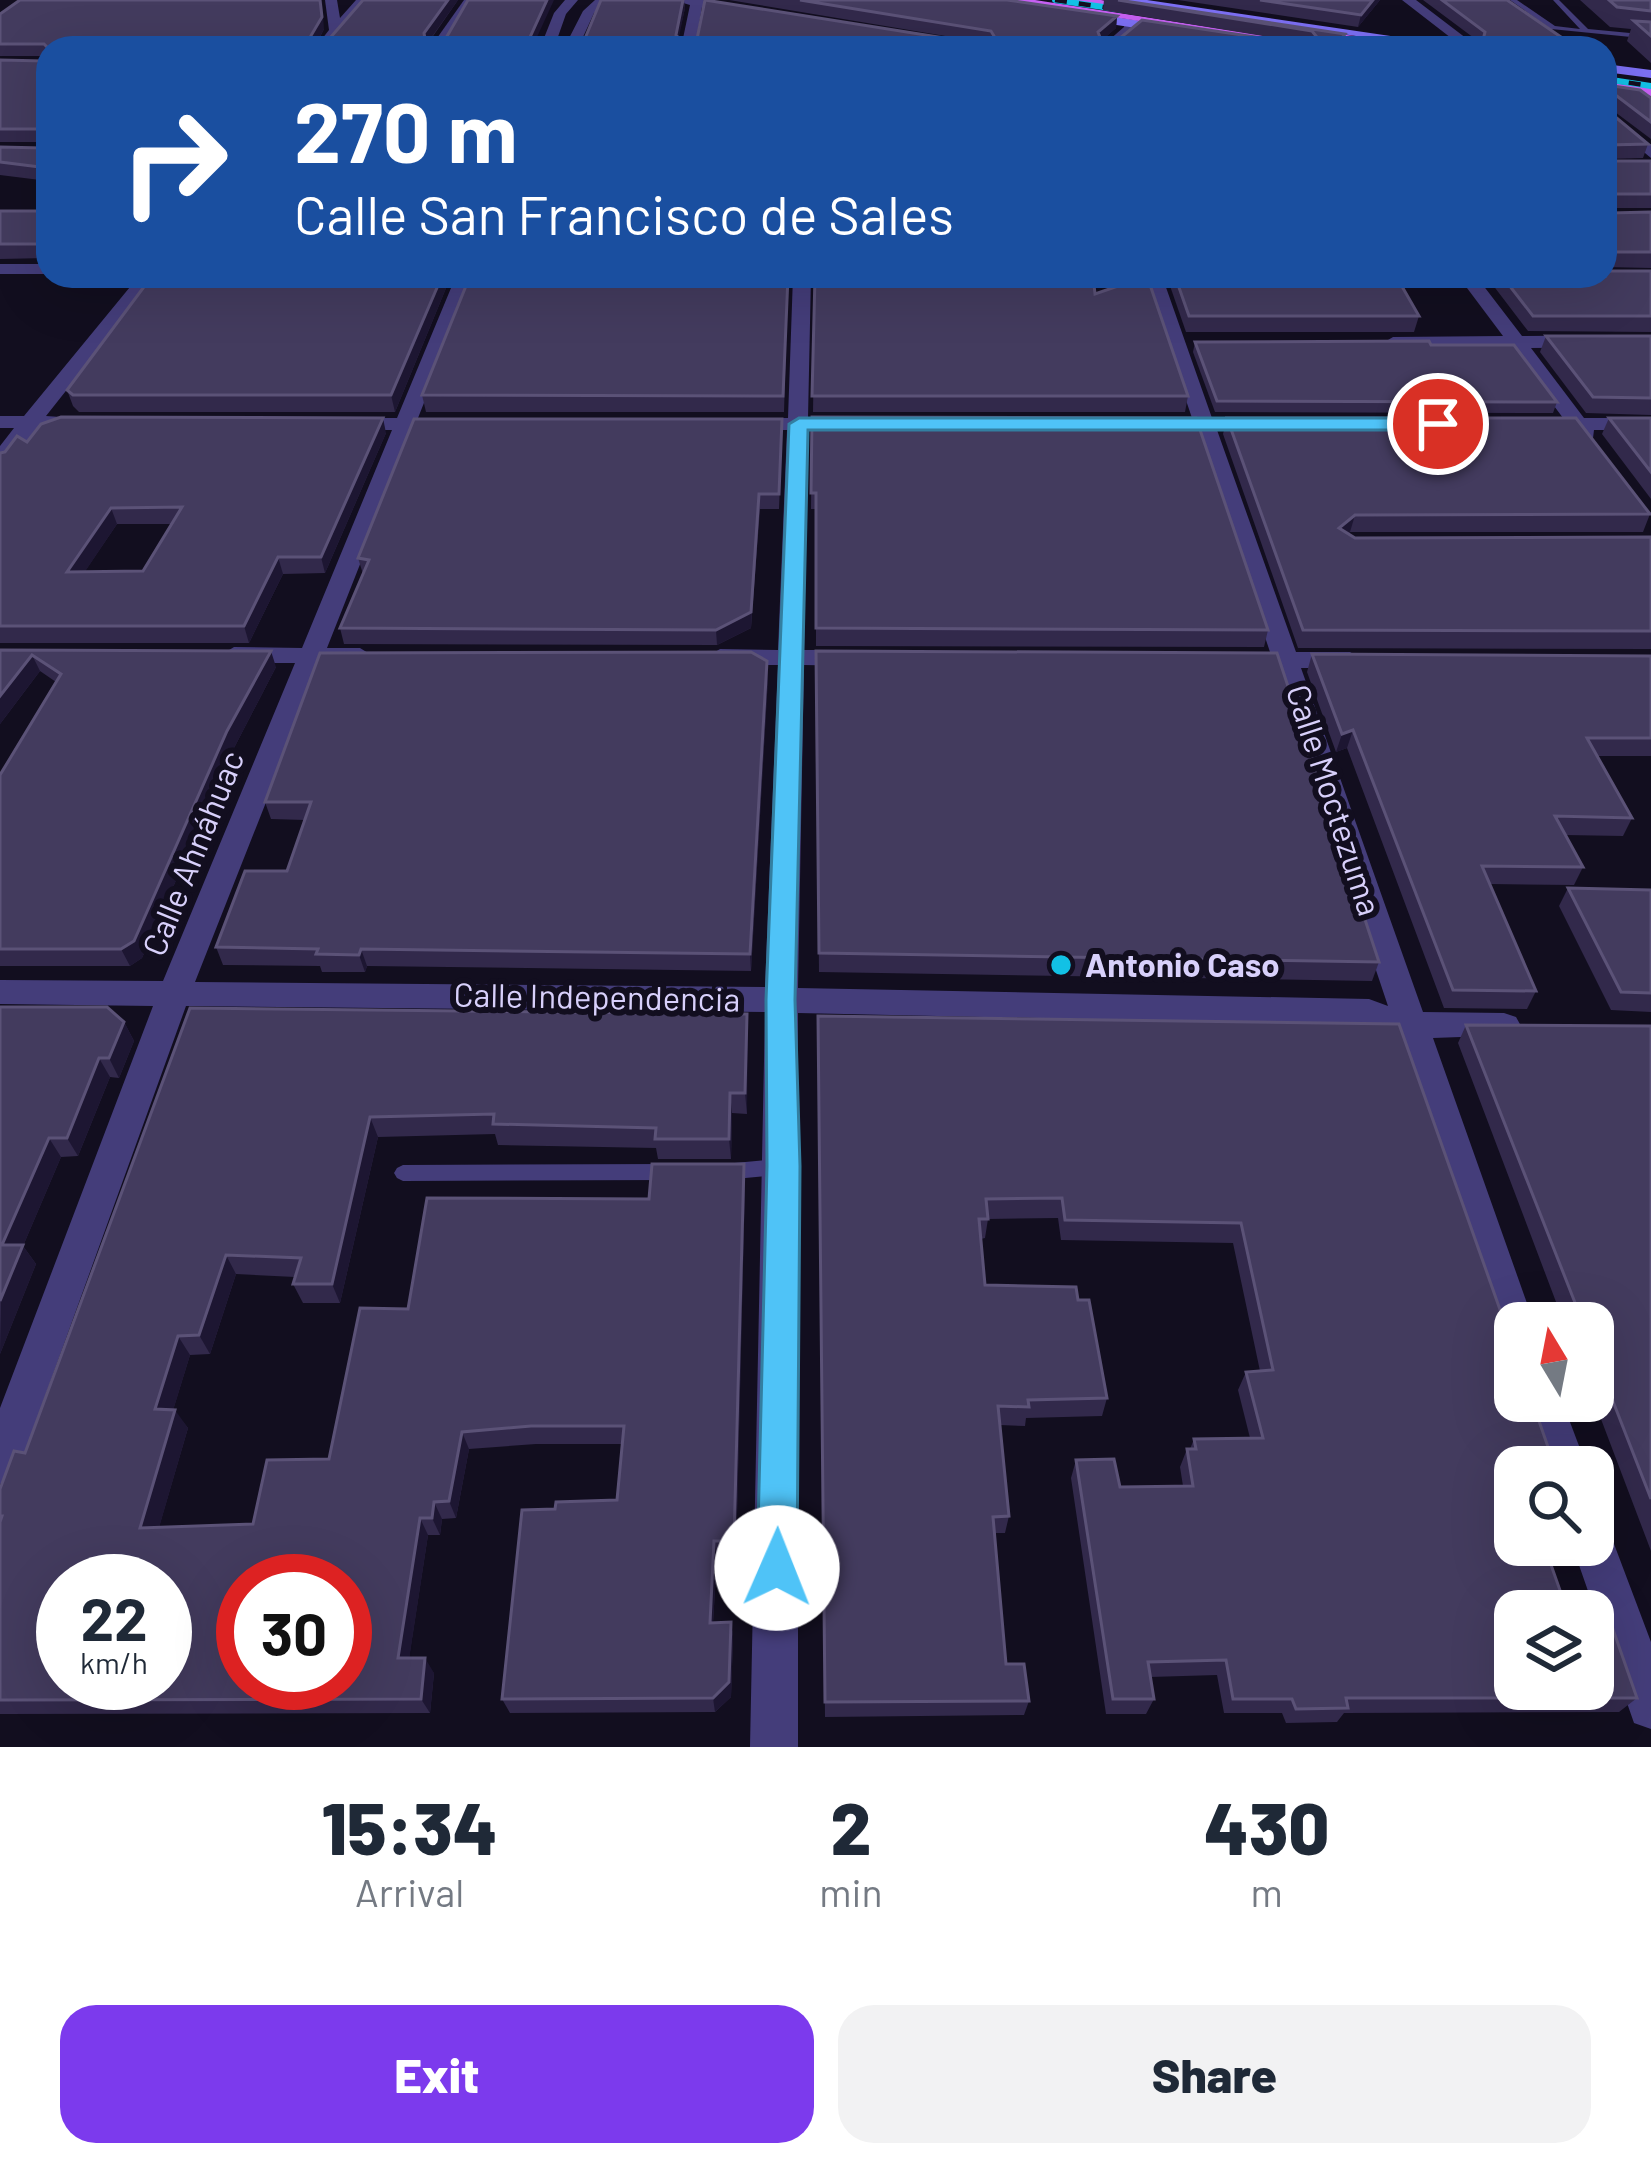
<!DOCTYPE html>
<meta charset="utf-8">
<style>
body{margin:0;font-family:Barlow,sans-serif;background:#f2f2f3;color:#1f2937;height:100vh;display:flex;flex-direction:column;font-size:45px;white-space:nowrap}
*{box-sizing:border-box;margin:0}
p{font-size:39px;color:#747a83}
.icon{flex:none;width:66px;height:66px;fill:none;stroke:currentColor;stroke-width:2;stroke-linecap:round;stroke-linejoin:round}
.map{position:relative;height:1747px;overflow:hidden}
.sheet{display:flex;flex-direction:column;background:#fff;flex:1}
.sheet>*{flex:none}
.hud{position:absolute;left:36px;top:36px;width:1581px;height:252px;border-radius:36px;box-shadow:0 12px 48px #0002;background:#1a4fa0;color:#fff;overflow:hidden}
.needle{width:78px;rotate:350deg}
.fabs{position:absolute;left:1494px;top:1302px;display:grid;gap:24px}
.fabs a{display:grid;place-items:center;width:120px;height:120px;border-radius:24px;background:#fff;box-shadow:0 12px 48px #0002;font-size:60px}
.speed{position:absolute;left:36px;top:1554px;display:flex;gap:24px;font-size:60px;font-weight:700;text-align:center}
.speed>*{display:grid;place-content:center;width:156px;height:156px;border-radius:50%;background:#fff;box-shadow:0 12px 48px #0002;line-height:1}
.speed small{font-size:30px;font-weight:400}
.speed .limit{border:18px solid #d22;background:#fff;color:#111}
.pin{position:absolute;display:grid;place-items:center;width:102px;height:102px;color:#fff;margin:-51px;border:6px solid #fff;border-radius:50%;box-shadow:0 3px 12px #0007}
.me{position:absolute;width:132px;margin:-66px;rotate:1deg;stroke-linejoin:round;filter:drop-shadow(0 0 9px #0008)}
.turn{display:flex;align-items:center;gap:42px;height:252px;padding:0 60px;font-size:54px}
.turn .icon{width:156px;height:156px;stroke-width:2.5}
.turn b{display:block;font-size:84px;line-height:102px}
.eta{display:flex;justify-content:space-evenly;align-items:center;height:204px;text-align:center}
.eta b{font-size:72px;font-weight:800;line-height:84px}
.primary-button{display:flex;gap:24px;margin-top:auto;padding:24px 60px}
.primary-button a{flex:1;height:138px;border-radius:36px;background:#7c3aed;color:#fff;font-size:48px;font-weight:800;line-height:138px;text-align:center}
.primary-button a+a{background:#f2f2f3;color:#1f2937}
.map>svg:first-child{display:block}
</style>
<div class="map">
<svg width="1651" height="1747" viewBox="0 0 1651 1747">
<rect width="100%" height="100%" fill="#120e1f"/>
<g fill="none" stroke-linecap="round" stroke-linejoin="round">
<g fill="#443d7a" fill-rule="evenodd">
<polygon points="1510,0 1517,0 1555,26 1580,29 1553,0 1559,0 1588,29 1651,35 1651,39 1551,29"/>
<polygon points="778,1159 784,1162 787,1167 784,1172 778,1175 724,1180 718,1177 715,1172 718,1167 724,1164"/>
<polygon points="670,1164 676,1167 679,1172 676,1177 670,1180 403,1181 397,1178 394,1173 397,1168 403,1165"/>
</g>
<g fill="#443d7a" fill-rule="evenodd">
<polygon points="325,0 337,0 340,18 356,0 369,0 329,48 315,48 329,30"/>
<polygon points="464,0 476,0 444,48 430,48"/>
<polygon points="565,0 578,0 566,14 554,48 540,48 554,13"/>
<polygon points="595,0 609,0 594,13 578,48 564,48 583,11"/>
<polygon points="673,0 703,0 750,10 744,14 702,7 695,48 681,48 690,5"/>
<polygon points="1402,0 1416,0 1479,48 1464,48"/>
<polygon points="1125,20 1135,20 1136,31 1115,48 1100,48 1124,27"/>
<polygon points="1605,108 1651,145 1651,158 1605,120"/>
<rect x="0" y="264" width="48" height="10"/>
<polygon points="139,276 157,276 46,416 91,419 91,427 36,429 8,465 0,466 0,446 14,428 0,428 0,416 24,416"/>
<polygon points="456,276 474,276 418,418 450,418 460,424 450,430 413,430 327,648 360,648 373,656 360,664 321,663 195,982 765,987 778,665 720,665 707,657 720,649 778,650 787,430 744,430 734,424 744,418 788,418 793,276 811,276 808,418 852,418 862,424 852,430 808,430 804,650 858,650 871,658 858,666 804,665 798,988 1369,999 1388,1006 1275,668 1242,668 1229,660 1242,652 1270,652 1196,430 1158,430 1148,424 1158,418 1192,418 1144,276 1162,276 1212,418 1266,418 1276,424 1266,430 1217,430 1296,652 1350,652 1363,660 1350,668 1301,668 1423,1012 1504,1013 1516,1017 1521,1026 1516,1035 1433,1038 1534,1323 1515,1323 1515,1343 1501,1338 1495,1325 1398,1035 1368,1025 798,1013 798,1747 750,1747 765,1012 186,1006 21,1463 15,1478 0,1484 0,1408 153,1006 0,1004 0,980 163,981 295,663 234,663 221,655 234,647 302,648 392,430 348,430 338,424 348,418 397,418"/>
<polygon points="1458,276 1476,276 1522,336 1651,335 1651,347 1531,348 1584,418 1651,418 1651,430 1594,430 1593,438 1586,440 1572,430 1535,428 1535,420 1563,418 1511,348 1386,347 1383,343 1393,337 1503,336"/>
<polygon points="1522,1401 1562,1401 1587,1467 1545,1467"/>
<polygon points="1593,1521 1608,1528 1651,1642 1651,1729 1634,1723 1572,1545 1593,1545"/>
</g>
<g fill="#7c6ff3" fill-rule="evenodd">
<polygon points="1114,0 1147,0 1472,48 1437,48"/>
<polygon points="1081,12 1176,26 1182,30 1176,34 1077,19"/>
<polygon points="1605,64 1651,70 1651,78 1605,72"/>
</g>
<g fill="#c660f2" fill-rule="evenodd">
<polygon points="1004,0 1035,0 1332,46 1312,48"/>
<polygon points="1070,0 1101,0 1150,10 1144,14"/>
<polygon points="1304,29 1411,44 1418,48 1299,36"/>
<polygon points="1605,82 1651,88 1651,96 1605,90"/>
</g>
<g stroke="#12c1e5" stroke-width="6">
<g id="rail">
<polyline points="1055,0 1138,12"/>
<polyline points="1310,37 1387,48"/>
<polyline points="1605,79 1651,86"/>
</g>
</g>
<use href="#rail" stroke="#120e1f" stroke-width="4.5" stroke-dasharray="12" stroke-linecap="butt"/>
</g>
<g fill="#32294b" fill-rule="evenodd">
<polygon points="458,0 431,39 48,48 48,181 0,175 0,147 43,148 45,142 0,142 0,60 44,61 45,56 0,56 0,14 324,29 319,39 330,38"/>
<polygon points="601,0 684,0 685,8 678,38 680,40 969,40 729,0 1007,0 1117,16 1116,28 1102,40 1288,40 1103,10 1104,0 1119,0 1345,34 1342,46 581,48"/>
<polygon points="1178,0 1380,0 1358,27"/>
<polygon points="1423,0 1507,0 1577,48 1481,48 1482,44"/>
<polygon points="1580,0 1651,0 1651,63 1627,41 1631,29 1610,27"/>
<polygon points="1605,67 1606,85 1651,98 1651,139 1607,106 1607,110 1648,144 1643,158 1607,159 1607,161 1651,161 1651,208 1609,208 1610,213 1651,212 1651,268 1605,267"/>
<polygon points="0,211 48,211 48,258 0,259"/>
<polygon points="1651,271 1651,332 1528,331 1486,276 1605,276"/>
<polygon points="451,276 395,412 79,412 73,406 67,390"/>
<polygon points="788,276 784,412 426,412 422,395"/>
<polygon points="815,276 1095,294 1188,396 1185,412 813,412"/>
<polygon points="1170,276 1396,276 1419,316 1414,332 1186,332 1169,283"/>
<polygon points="1546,336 1651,336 1651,415 1586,413 1540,352"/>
<polygon points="1195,342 1431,345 1557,402 1553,413 1215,412 1193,352"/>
<polygon points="812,417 1268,630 1264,647 816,646 816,509 811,509"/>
<polygon points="1227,418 1650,514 1643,532 1350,532 1348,534 1355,538 1651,537 1651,649 1298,648 1223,434"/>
<polygon points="1609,418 1651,418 1651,499 1602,434"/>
<path d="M 386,433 L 325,573 L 283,574 L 249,643 L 0,643 L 0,453 L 27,442 ZM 117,524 L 172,524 L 143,571 L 85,571 Z"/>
<polygon points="782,434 779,509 760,509 751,628 717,645 344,644 340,628 363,574 358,558"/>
<polygon points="0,650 276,667 234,748 142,958 130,966 0,966 0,775 56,682 40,671 0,724"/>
<polygon points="816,651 1379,962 1372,981 819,972"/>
<polygon points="1312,654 1651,656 1651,756 1597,756 1632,818 1623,836 1565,835 1583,867 1574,885 1490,884 1536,991 1527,1009 1444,1008 1347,748 1336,752 1307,672"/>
<polygon points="768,678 751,971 367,966 365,972 322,972 320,966 223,965 216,947 287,871 305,820 271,819 265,802"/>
<polygon points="1568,888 1651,890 1651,1012 1611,1010 1559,906"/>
<polygon points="0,1007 124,1022 134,1041 119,1078 110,1077 78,1156 61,1157 23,1246 36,1264 0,1354"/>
<polygon points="190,1008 747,1014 747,1114 732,1113 731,1159 658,1159 656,1148 498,1145 495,1134 378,1137 340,1303 303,1303 293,1284 295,1277 236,1274 210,1354 190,1355 173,1410 188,1428 159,1527 253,1524 329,1459 408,1309 649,1199 745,1184 736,1557 717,1557 713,1623 731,1622 733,1637 731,1697 715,1712 510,1713 502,1699 555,1509 617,1500 622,1444 536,1444 469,1449 456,1518 442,1519 440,1535 428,1535 409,1658 434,1673 430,1713 0,1714 0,1489 25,1453"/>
<polygon points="818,1016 1399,1024 1515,1467 1562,1596 1637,1698 1619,1712 1344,1713 1337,1722 1286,1723 1282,1713 1224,1713 1217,1675 1150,1677 1154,1699 1146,1714 1106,1714 1071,1478 1076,1460 1120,1487 1183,1486 1180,1467 1187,1449 1190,1449 1194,1439 1250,1438 1238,1390 1246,1372 1260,1371 1233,1243 1061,1240 1058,1218 988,1219 985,1238 981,1239 985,1285 1078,1300 1107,1398 1102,1416 1026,1418 1025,1426 1000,1425 1009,1516 1005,1533 994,1533 1006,1664 1029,1701 1024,1715 825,1717"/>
<polygon points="1466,1025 1651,1026 1651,1551 1593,1398 1593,1323 1564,1323 1458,1043"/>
</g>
<g fill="#1d1632">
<polygon points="320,0 322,0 324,29 314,48 309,39"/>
<polygon points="448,0 458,0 426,45 424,33"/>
<polygon points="547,0 554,0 532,48 525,48"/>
<polygon points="683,0 685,8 677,47 676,35"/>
<polygon points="1373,0 1380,0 1358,27 1361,15"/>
<polygon points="1117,16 1116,28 1097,45 1098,32"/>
<polygon points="442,276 451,276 395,412 391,395"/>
<polygon points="383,418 386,433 325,573 321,557"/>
<polygon points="759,494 751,628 717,645 716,630"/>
<polygon points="111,508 117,524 74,588 67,572"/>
<polygon points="1355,515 1350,532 1334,546 1339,528"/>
<polygon points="278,557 283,574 249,643 244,626"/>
<polygon points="271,651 276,667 234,748 142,958 130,966 121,949 227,731"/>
<polygon points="32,655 40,671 0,724 0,696"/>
<polygon points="767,661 768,678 751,971 750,954"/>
<polygon points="1353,730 1347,748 1336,752 1342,734"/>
<polygon points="361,949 367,966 365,972 359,955"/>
<polygon points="747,1014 748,1035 747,1114 745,1093"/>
<polygon points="124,1022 134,1041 119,1078 109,1058"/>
<polygon points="99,1058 110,1077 78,1156 67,1138"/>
<polygon points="730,1093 732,1113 731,1159 729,1139"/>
<polygon points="370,1117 378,1137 340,1303 332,1284"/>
<polygon points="49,1138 61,1157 23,1246 36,1264 0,1354 2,1245"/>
<polygon points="744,1164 745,1184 736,1557 734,1541"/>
<polygon points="226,1255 236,1274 210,1354 199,1335"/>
<polygon points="178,1336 190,1355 168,1427 155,1409"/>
<polygon points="175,1410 188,1428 154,1545 140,1528"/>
<polygon points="462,1432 469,1449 456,1518 449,1501"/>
<polygon points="434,1502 442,1519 440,1535 432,1518"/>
<polygon points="420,1518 428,1535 407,1673 398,1658"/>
<polygon points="714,1541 717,1557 712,1638 710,1623"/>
<polygon points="731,1622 733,1637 731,1697 715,1712 713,1698"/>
<polygon points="425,1658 434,1673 430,1713 421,1699"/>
</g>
<g fill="#433b5e" stroke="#5b5277" stroke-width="3" fill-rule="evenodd">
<polygon points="20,0 320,0 322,17 309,39 330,38 363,0 448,0 424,33 425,39 446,38 468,0 547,0 525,48 48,48 44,44 0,44 0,14"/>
<polygon points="601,0 683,0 676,35 680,40 697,39 705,0 957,40 990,40 994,36 991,31 800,0 1007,0 1117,16 1098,32 1101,40 1119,39 1142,20 1276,40 1312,40 1316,36 1312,31 1118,0 1345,34 1334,48 581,48"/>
<polygon points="1260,0 1373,0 1361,15"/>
<polygon points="1442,0 1507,0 1577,48 1493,48 1483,40 1485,32"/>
<polygon points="1609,0 1651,0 1651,11 1617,7"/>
<polygon points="1634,21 1651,22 1651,36"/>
<polygon points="48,49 48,168 0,162 0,147 43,148 48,133 43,129 0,129 0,60 44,61"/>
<polygon points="1605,67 1606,85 1640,90 1651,98 1651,122 1609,90 1607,110 1648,144 1607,145 1607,161 1651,161 1651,194 1610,194 1606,199 1610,213 1651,212 1651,252 1611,252 1605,256"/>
<rect x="0" y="211" width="48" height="33"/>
<polygon points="1605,271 1651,271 1651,316 1533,316 1502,276 1605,276"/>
<polygon points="152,276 442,276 391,395 73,395 67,390"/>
<polygon points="470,276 788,276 783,396 422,395"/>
<polygon points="815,276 1093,276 1095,294 1147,276 1188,396 812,396"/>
<polygon points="1175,276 1396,276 1419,316 1189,316"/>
<polygon points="1546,336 1651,336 1651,398 1593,397"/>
<polygon points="1429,341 1431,345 1514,345 1557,402 1217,401 1195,342"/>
<path d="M 61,417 L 383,418 L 321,557 L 278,557 L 244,626 L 0,626 L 0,453 L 5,452 L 17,436 L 27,442 L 41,424 ZM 182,507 L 143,571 L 67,572 L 111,508 Z"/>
<polygon points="812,417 1196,418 1268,630 816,628 816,493 811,493"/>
<polygon points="1227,418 1576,418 1650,514 1355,515 1339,528 1355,538 1651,537 1651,631 1303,630"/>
<polygon points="1609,418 1651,418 1651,472"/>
<polygon points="414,419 782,419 779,494 759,494 751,612 716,630 340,628 369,560 358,558"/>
<polygon points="0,650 271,651 227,731 134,941 121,949 0,949 0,775 61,674 32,655 0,696"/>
<polygon points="816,651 1277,653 1379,962 819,953"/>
<polygon points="751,652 767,661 750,954 361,949 359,955 316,954 318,949 216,947 245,871 287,871 311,802 265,802 320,653"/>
<polygon points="1312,654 1651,656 1651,738 1587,738 1632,818 1555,816 1583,867 1482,866 1536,991 1453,990 1353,730 1342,734"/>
<polygon points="1568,888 1651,890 1651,993 1621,992"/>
<polygon points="0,1007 107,1007 124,1022 109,1058 99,1058 67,1138 49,1138 2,1245 23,1245 0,1301"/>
<path d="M 190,1008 L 747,1014 L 745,1093 L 730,1093 L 729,1139 L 655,1139 L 656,1128 L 493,1124 L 494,1114 L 370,1117 L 332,1284 L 293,1284 L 301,1258 L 226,1255 L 199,1335 L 178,1336 L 155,1409 L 175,1410 L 140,1528 L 253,1524 L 267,1460 L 329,1459 L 360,1308 L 408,1309 L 427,1198 L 649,1199 L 652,1164 L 744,1164 L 734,1541 L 714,1541 L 710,1623 L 731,1622 L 729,1682 L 713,1698 L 502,1699 L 522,1510 L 555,1509 L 556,1502 L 617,1500 L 624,1426 L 531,1426 L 462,1432 L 449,1501 L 434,1502 L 432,1518 L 420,1518 L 398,1658 L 425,1658 L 421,1699 L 0,1700 L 0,1522 L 2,1516 L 0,1516 L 0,1489 L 14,1451 L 25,1453 ZM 63,1581 L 165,1581 L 165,1683 L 63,1683 ZM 243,1581 L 345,1581 L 345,1683 L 243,1683 Z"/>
<path d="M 818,1016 L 1399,1024 L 1515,1352 L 1515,1401 L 1532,1401 L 1555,1467 L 1515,1467 L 1515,1545 L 1544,1545 L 1562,1596 L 1601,1595 L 1637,1698 L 1346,1698 L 1348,1708 L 1296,1709 L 1292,1699 L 1233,1699 L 1226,1660 L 1148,1662 L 1154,1699 L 1113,1699 L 1076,1460 L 1114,1459 L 1120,1487 L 1193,1486 L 1187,1449 L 1196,1449 L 1194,1439 L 1263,1438 L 1246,1372 L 1273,1370 L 1241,1223 L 1065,1220 L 1062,1198 L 986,1199 L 988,1219 L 979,1219 L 985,1285 L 1076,1287 L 1078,1300 L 1089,1300 L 1107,1398 L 1028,1400 L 1029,1407 L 998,1406 L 1009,1516 L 993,1517 L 1006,1664 L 1024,1664 L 1029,1701 L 825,1702 ZM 1515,1611 L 1593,1611 L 1593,1689 L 1515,1689 Z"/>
<polygon points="1466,1025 1651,1026 1651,1499 1593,1350 1593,1323 1583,1323"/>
</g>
<polygon fill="#4fc3f7" stroke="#337fa1" stroke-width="3" points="799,418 1438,418 1448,424 1438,430 808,430 795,1000 800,1166 797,1568 791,1582 777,1588 763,1582 757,1568 767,1166 766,1000 789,424"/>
<circle fill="#12c1e5" stroke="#120e1f" stroke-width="4.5" cx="1061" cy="965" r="12"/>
<g text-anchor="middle" stroke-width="12" stroke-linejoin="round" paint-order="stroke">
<g font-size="33" fill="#d8d0fb" stroke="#120e1f">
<text transform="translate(1334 800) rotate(72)" y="12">Calle Moctezuma</text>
<text transform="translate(193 853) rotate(-68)" y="12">Calle Ahnáhuac</text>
<text transform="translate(597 997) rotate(1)" y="12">Calle Independencia</text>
</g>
<g font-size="33" font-weight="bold" fill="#d8d0fb" stroke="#120e1f" text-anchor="start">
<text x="1085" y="977">Antonio Caso</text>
</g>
</g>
</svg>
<div class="fabs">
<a><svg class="needle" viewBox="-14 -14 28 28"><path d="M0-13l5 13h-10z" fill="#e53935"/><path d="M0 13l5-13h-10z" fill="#747a83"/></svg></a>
<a><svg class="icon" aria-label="search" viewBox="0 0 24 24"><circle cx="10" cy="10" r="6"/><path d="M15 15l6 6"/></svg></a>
<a><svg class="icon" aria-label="layers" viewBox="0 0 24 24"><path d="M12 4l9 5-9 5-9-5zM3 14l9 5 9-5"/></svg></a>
</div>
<div class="speed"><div>22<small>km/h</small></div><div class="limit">30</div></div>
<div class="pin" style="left:1438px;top:424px;background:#d93025"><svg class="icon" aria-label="arrive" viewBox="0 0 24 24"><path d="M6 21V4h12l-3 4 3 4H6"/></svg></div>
<svg class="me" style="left:777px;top:1568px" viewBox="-20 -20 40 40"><circle r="19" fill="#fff"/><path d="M0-13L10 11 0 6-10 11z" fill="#4fc3f7"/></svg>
<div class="hud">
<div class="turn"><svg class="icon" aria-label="right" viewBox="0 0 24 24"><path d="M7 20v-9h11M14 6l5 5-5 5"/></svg><div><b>270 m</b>Calle San Francisco de Sales</div></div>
</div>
</div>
<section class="sheet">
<div class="eta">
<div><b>15:34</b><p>Arrival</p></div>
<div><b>2</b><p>min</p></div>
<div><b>430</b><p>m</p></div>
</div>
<div class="primary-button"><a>Exit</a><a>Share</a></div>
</section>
